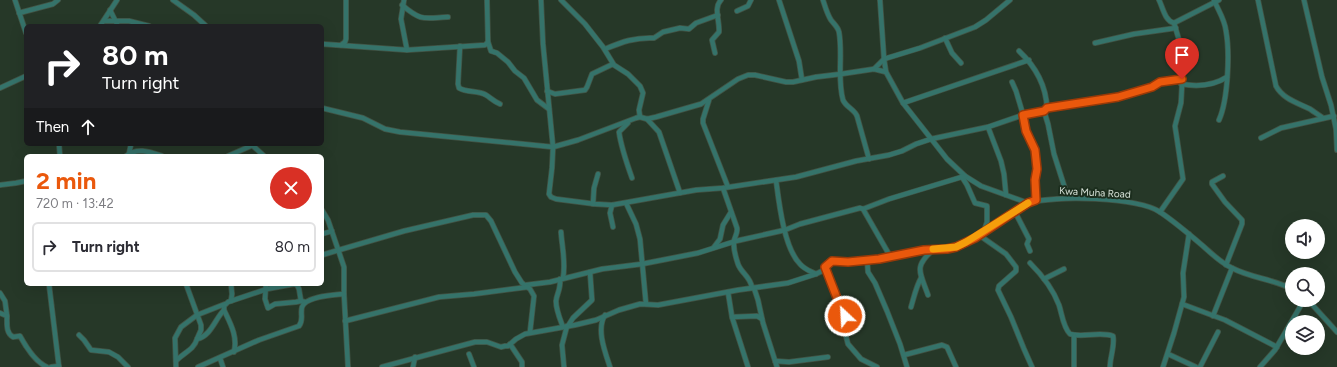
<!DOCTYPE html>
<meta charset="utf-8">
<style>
body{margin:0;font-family:Figtree,sans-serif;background:#f2f2f3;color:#2b2b33;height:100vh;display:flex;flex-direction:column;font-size:15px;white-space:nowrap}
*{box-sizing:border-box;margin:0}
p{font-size:13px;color:#7c7c81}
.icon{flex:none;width:22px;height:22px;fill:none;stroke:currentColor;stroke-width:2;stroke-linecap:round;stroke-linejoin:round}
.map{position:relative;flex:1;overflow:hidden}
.details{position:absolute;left:24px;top:154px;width:300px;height:132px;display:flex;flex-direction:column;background:#fff;border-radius:6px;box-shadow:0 4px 16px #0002}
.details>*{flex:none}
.hud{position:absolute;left:24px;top:24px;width:300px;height:122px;border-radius:6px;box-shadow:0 4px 16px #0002;background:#202124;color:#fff;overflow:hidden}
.controls{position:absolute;left:1285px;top:219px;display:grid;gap:8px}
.controls a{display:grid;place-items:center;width:40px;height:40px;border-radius:50%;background:#fff;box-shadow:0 4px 16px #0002;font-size:20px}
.pin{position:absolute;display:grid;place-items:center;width:34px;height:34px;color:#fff;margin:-41px -17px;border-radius:50% 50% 50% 0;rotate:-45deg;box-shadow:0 0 4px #0007}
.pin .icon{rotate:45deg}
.me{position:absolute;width:44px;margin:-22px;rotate:335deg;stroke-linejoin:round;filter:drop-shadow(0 0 3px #0008)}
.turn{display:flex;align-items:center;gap:14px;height:84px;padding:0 12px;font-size:18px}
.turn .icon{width:52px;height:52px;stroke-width:2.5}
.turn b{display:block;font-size:28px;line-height:34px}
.then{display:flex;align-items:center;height:38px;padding:0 12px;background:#0003;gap:8px;font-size:15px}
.round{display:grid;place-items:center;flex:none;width:42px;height:42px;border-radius:21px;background:#f2f2f3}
.summary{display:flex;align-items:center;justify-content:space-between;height:68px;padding:0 12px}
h1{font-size:24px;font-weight:700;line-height:30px;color:#ea580c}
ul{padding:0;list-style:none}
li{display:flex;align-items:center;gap:12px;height:50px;margin:0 8px 6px;padding:0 4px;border:2px solid #e1e1e2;border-radius:6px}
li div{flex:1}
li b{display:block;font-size:15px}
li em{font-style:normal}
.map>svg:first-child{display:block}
</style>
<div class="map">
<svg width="1337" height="367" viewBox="0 0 1337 367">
<rect width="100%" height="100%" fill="#263828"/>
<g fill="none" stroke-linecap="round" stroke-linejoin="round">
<g stroke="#425344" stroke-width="6">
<g id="street">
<polyline points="15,0 26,33"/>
<polyline points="173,0 194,15 206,26"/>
<polyline points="404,0 401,19 407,50"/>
<path d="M 541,0 L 543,44 L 553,147 L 552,168 L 549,194 L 551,197 L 556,199 L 595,204 L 612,205 L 696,190 L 723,188 L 796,177 L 856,161 L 889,155 L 902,151 L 916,144 L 931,139 L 988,127 L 1023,115 L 1044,111 L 1047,108 C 1046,85 1036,67 1019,51"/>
<polyline points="561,0 585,24 603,47 614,65 628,74 640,86 643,93 639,110 640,117"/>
<polyline points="779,0 799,61 802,80"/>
<path d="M 823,0 C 825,6 827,14 831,20 C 834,24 838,27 839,32 C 843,54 837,79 843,100 C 846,107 854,109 857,116 L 869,159"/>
<polyline points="880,0 884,59 886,72 903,103 947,159 965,176 981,186 1028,203"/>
<path d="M 1159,0 C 1163,8 1165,21 1174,23 L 1219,0"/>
<path d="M 1214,0 C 1218,10 1225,20 1226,31 C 1230,53 1228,100 1219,120"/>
<path d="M 1258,0 L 1276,86 C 1283,99 1298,103 1310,109 C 1314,112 1319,115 1323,118"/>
<polyline points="1304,0 1322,77 1331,105 1336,129 1337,150"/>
<path d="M 402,5 C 422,22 424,18 448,17"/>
<polyline points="110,10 118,26"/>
<polyline points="737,11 748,6 751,0"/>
<polyline points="19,13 53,4 58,0"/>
<polyline points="104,21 129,21 149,26"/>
<polyline points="100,26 117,0"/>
<polyline points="945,38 952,53 961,63"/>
<polyline points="488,42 491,51 497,53 508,62 515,71 524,78 537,100 549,109"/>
<polyline points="1095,43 1134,34 1176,28"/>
<polyline points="322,44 407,50 485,45 488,42 487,0"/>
<polyline points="341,45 345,42 346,39 346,0"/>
<path d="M 460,46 L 458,84 L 459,88 C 467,93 478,90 486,95 C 491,98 493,101 500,104"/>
<path d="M 605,49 C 622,42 635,37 654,38 L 663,32 L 680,28 L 689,29 L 696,23 L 718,15"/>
<path d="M 715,53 L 712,40 L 719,32 C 720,21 713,8 721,0"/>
<polyline points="874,69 884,59 920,48 975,27 986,20 1010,0"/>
<polyline points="1012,82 1016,91 1022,111 1026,131 1035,150 1037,169 1035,181 1036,200"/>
<path d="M 1181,84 C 1198,87 1213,86 1227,77"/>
<polyline points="0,88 26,76"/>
<polyline points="547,91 555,94 585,90 587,87 592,74 613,64"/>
<polyline points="709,100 703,119 703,123 728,187"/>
<polyline points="903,103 1029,60"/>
<polyline points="322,108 363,118 385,129 400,132 553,147 578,140 636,118 640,117 647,119 656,117 701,104 738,79 748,75 755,75 786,82 793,82 816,77 841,74 874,69 886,72"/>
<polyline points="1047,108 1118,97 1151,87 1160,82 1182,79"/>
<polyline points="1044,111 1048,124 1054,154 1068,198"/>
<polyline points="647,119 659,132 680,193"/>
<path d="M 628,123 L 619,132 C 621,146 627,164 632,178"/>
<polyline points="988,127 1001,161 1004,174 1006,195"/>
<polyline points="1261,138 1281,128 1334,116"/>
<polyline points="59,144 60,156"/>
<polyline points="251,144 264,156"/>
<polyline points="129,154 131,144"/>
<path d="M 126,156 C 137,147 150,152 162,156"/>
<polyline points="228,156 253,145"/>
<polyline points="1223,176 1212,182 1212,184 1225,202 1242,220 1242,224 1226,265"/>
<polyline points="962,177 967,185 975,203 987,206 987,222 984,231"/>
<path d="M 776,180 C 779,203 784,248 800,264 C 804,269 810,271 816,274"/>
<polyline points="0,185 16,183 26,181"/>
<path d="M 723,188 L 737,228 C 738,234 734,237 734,242 C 733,249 736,258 738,264 C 741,273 751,277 752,288"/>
<polyline points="626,203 636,224 640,239 646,304"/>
<polyline points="593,204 594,188 598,174"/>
<polyline points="612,205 610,213 613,227"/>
<polyline points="863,209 889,199 965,176"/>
<polyline points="322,210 328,220 344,267 344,294 348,367"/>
<polyline points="1015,212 1029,239 1027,244 1030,251"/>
<polyline points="1160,212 1183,179 1175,126 1181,103 1183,67 1182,50 1174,23"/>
<path d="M 561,232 C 562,247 566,263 563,278"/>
<polyline points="322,234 332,231"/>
<polyline points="979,235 1006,254 1016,267 1016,271 999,286 998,290 1011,317 1024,349 1032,367"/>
<polyline points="714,247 720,239 723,225 731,212"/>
<polyline points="322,255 404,231 473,215 486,215 491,221 515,272 522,283 530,289 534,296 530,332"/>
<polyline points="867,259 868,272 875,283 887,311 900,344 907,367"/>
<path d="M 1030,263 C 1042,275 1053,289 1059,305 C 1062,314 1063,327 1070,334 C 1083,338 1100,331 1113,336 C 1115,346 1110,357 1110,367"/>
<polyline points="825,267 837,298 845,310 844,329 848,344 861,359 877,367"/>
<path d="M 560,279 C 561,289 557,293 556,301 C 556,310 560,319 563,327"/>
<polyline points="1044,279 1064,269"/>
<polyline points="49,284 59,367"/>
<polyline points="186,284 201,325 201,330 197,339"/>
<polyline points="266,284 265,299 268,308 275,304 296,302 301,301"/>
<polyline points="526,285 550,282 602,269 642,264 698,253 736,241 785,230 800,224 860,208 863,209 890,256"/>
<polyline points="754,288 758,300 763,323 777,367"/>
<polyline points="728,292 732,317 748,367"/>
<polyline points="0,293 5,301 7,316"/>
<path d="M 928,295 C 920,272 913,267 934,249"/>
<polyline points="1308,300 1337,332"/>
<polyline points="231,301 232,294 231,284"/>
<polyline points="1182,304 1225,320 1277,347"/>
<path d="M 911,307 C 914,297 916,287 921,278"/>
<path d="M 0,313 L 7,316 C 7,325 6,333 13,337 L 20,336 C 26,347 35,362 47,367"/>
<path d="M 605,315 C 596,329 605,352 610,367"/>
<polyline points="1213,316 1232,268"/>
<polyline points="732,317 757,316 762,319"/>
<polyline points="345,321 439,297 474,294 528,287"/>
<polyline points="568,326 573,318 592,300 590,272"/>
<polyline points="79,335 84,340 91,350 109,352 118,357 128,367"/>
<polyline points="510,344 522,362 522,367"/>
<path d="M 234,352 C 238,336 230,323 224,310 L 224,306 L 228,302 L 267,289 L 294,284 L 297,285 L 299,289 L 301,301 L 305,302"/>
<polyline points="469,354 474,367"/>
<polyline points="1168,354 1196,367"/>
<polyline points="904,355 942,345 947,347 956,367"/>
<polyline points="220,358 223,367"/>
<path d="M 176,361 C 183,353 194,350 197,339 C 211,336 215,319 224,310"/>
<polyline points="775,361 789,362 828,357"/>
<polyline points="51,367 59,366"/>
<polyline points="176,367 175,338 181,327 197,315 225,304"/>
<path d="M 198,367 L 259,340 L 299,326 C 304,320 300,314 302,307 C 306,296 334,295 344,294"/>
<path d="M 382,367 L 475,342 L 487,342 L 501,347 L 505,346 L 508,346 L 516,339 L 525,334 L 575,325 L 596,320 L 619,310 L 640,304 L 658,305 L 738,290 L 788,283 L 816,274 L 822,271 L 827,264 L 832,261 L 847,262 L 879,259 L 924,250 L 956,247 L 975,238 L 1028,203 C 1055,195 1137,197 1160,212 C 1175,222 1189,234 1203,246 C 1212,254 1221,263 1232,268 C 1251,278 1273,279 1292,289"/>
<polyline points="413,367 415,357"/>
<polyline points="564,367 562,345 567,326"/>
<polyline points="1074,367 1074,336"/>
<polyline points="1163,367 1174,333 1184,297 1183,273 1189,234"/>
<polyline points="1200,367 1218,332"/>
<polyline points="1260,367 1275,350 1304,300"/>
</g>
</g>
<use href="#street" stroke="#35736a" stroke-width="4.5"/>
</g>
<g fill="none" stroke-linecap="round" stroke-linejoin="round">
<g stroke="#983908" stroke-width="10">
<polyline id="route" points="845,316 844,308 837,298 825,267 832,261 848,262 879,259 924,250 947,249 956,247 975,238 1028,203 1036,200 1035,180 1037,169 1035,150 1026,131 1023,115 1044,111 1047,108 1118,97 1152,87 1160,82 1182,79"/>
</g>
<use href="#route" stroke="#ea580c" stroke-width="7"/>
<polyline stroke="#f59e0b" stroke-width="7" points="933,249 956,247 966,242 1028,203"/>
</g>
<g text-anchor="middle" stroke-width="4" stroke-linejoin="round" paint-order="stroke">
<g font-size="10" fill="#d7e2d8" stroke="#1c2e1e">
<text transform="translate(1095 192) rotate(3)" y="4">Kwa Muha Road</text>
</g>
</g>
</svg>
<div class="controls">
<a><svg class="icon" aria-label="sound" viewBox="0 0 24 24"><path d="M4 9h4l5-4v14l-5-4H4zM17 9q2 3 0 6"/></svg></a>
<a><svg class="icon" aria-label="search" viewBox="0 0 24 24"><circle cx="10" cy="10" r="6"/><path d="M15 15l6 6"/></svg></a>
<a><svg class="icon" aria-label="layers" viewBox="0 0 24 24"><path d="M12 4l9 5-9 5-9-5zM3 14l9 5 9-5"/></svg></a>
</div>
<div class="pin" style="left:1182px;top:79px;background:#d93025"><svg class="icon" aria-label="arrive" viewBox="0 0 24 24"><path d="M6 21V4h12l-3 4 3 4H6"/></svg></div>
<svg class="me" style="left:845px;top:316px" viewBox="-20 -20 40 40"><circle r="17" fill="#ea580c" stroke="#fff" stroke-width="3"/><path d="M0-11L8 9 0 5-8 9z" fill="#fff"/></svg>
<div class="hud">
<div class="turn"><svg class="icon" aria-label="right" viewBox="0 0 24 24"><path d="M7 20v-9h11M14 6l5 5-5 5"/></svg><div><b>80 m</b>Turn right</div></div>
<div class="then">Then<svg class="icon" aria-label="ahead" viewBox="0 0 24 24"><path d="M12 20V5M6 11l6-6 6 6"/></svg></div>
</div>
<section class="details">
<div class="summary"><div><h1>2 min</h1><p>720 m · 13:42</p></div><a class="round" style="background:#d93025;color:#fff"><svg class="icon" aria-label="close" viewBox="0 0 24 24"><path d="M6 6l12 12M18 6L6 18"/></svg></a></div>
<ul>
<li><svg class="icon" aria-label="right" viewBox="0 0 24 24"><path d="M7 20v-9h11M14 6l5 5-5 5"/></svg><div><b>Turn right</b></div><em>80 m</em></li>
</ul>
</section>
</div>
